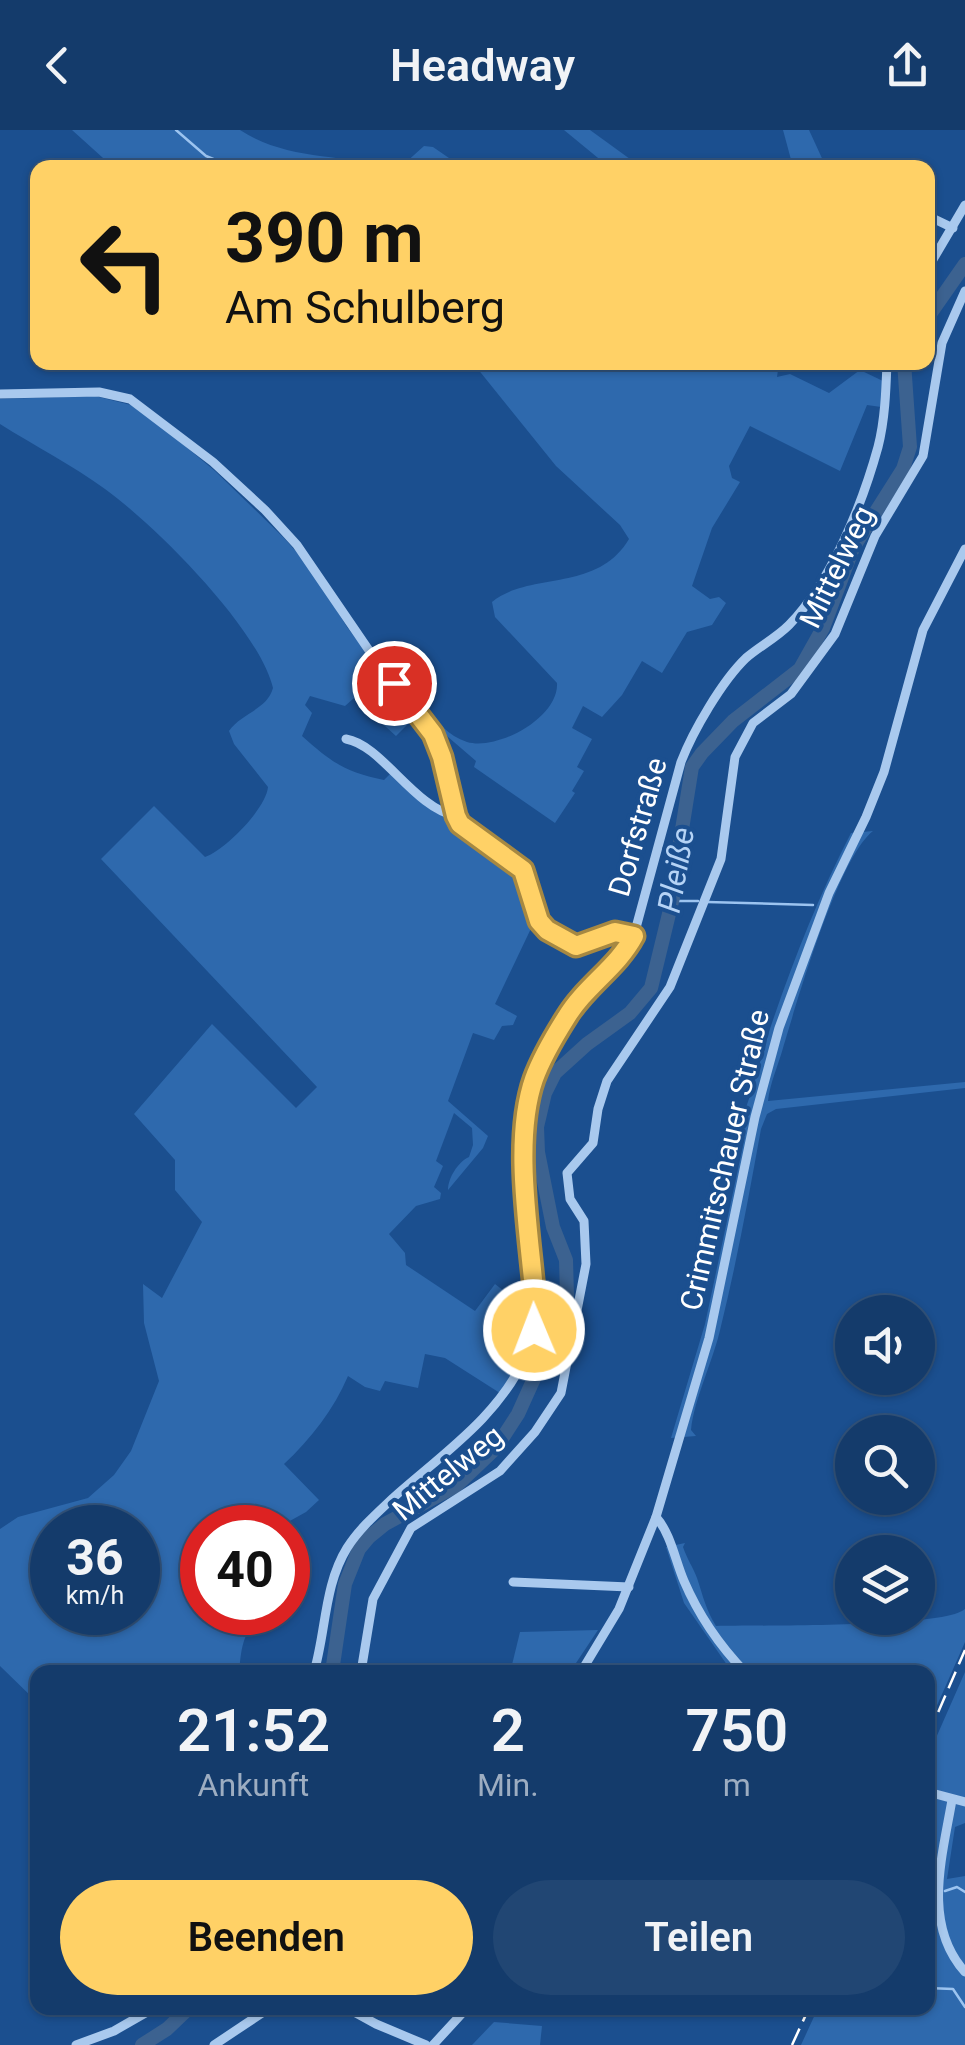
<!DOCTYPE html>
<html lang="de">
<meta charset="utf-8">
<style>
body{margin:0;font-family:Roboto,sans-serif;background:#214673;color:#f1f3f6;height:100vh;display:flex;flex-direction:column;font-size:38px;white-space:nowrap}
*{box-sizing:border-box;margin:0}
p{font-size:32px;color:#9dadc1}
.icon{flex:none;width:55px;height:55px;fill:none;stroke:currentColor;stroke-width:2;stroke-linecap:round;stroke-linejoin:round}
.map{position:relative;flex:1;overflow:hidden}
.panel{position:absolute;left:30px;top:1535px;width:905px;height:350px;display:flex;flex-direction:column;background:#143b6b;border-radius:20px;box-shadow:0 2px 8px #0004,0 0 0 2px #33557e}
.panel>*{flex:none}
.banner{position:absolute;left:30px;top:30px;width:905px;height:210px;border-radius:20px;box-shadow:0 2px 8px #0004,0 0 0 2px #33557e;background:#ffd166;color:#111;overflow:hidden}
.tools{position:absolute;left:835px;top:1165px;display:grid;gap:20px}
.tools a{display:grid;place-items:center;width:100px;height:100px;border-radius:50%;background:#143b6b;box-shadow:0 2px 8px #0004,0 0 0 2px #33557e;font-size:50px}
.speed{position:absolute;left:30px;top:1375px;display:flex;gap:20px;font-size:50px;font-weight:700;text-align:center}
.speed>*{display:grid;place-content:center;width:130px;height:130px;border-radius:50%;background:#143b6b;box-shadow:0 2px 8px #0004,0 0 0 2px #33557e;line-height:1}
.speed small{font-size:25px;font-weight:400}
.speed .limit{border:15px solid #d22;background:#fff;color:#111}
.pin{position:absolute;display:grid;place-items:center;width:85px;height:85px;color:#fff;margin:-42px;border:5px solid #fff;border-radius:50%;box-shadow:0 2px 10px #0007}
.me{position:absolute;width:110px;margin:-55px;rotate:359deg;stroke-linejoin:round;filter:drop-shadow(0 0 8px #0008)}
.turn{display:flex;align-items:center;gap:35px;height:210px;padding:0 30px;font-size:45px}
.turn .icon{width:130px;height:130px;stroke-width:2.5}
.turn b{display:block;font-size:70px;line-height:85px}
.eta{display:flex;justify-content:space-evenly;align-items:center;height:170px;text-align:center}
.eta b{font-size:60px;font-weight:600;line-height:70px}
.primary-button{display:flex;gap:20px;margin-top:auto;padding:20px 30px}
.primary-button a{flex:1;height:115px;border-radius:60px;background:#ffd166;color:#111;font-size:40px;font-weight:600;line-height:115px;text-align:center}
.primary-button a+a{background:#214673;color:#f1f3f6}
header{display:flex;justify-content:space-between;align-items:center;height:130px;padding:0 30px;background:#143b6b;font-size:45px;font-weight:600}
.map>svg:first-child{display:block}
</style>
<header><svg class="icon" aria-label="back" viewBox="0 0 24 24"><path d="M15 5l-7 7 7 7"/></svg>Headway<svg class="icon" aria-label="share" viewBox="0 0 24 24"><path d="M12 15V3M7 8l5-5 5 5M5 13v7h14v-7"/></svg></header>
<div class="map">
<svg width="965" height="1915" viewBox="0 0 965 1915">
<rect width="100%" height="100%" fill="#1b4f8f"/>
<g fill="#2e69ad" fill-rule="evenodd">
<path d="M 72,0 L 240,0 C 286,30 341,25 392,36 L 404,34 L 424,16 L 433,17 L 462,37 L 113,37 Z"/>
<polygon points="564,0 590,0 641,37 609,37"/>
<polygon points="783,0 809,0 826,37 793,37"/>
<path d="M 473,233 L 779,233 L 777,247 L 790,244 L 829,263 L 860,240 L 883,251 L 881,277 L 867,275 L 840,341 L 750,296 L 729,336 L 732,348 L 740,352 L 712,398 L 692,456 L 710,469 L 719,467 L 726,473 L 712,495 L 687,502 L 662,543 L 642,531 L 622,565 L 602,587 L 583,576 L 572,598 L 592,609 L 577,637 L 584,641 L 572,661 L 575,663 L 555,693 L 474,637 L 476,631 L 419,582 L 424,577 C 437,591 448,606 467,612 C 498,621 559,587 557,553 L 495,487 L 492,472 C 530,441 597,463 629,409 L 620,395 L 556,336 Z"/>
<path d="M 95,266 L 131,275 L 155,291 L 215,341 L 284,408 L 310,437 L 347,497 L 415,587 L 396,606 L 354,568 L 345,576 L 310,566 L 305,575 L 312,583 L 302,606 C 331,632 345,642 384,650 L 391,643 L 417,665 L 518,736 L 536,788 L 495,874 L 517,886 L 513,895 L 502,896 L 494,910 L 473,903 L 448,971 L 488,1006 L 483,1018 L 448,1060 C 448,1048 458,1032 469,1027 L 473,1015 L 472,998 L 454,983 L 436,1031 L 443,1036 L 434,1057 L 441,1063 L 440,1069 L 416,1076 L 389,1104 L 405,1123 L 406,1135 L 475,1181 L 495,1154 L 518,1172 L 510,1206 L 501,1200 L 492,1222 L 521,1235 L 503,1265 L 445,1228 L 425,1224 L 418,1258 L 385,1251 L 380,1261 L 365,1257 L 348,1246 C 334,1279 311,1309 284,1334 L 319,1370 L 306,1382 L 279,1397 L 202,1398 L 202,1482 L 274,1483 C 243,1494 242,1513 239,1542 L 38,1542 L 37,1572 L 0,1536 L 0,1399 L 18,1387 L 88,1368 L 114,1345 L 131,1321 L 159,1251 L 144,1193 L 143,1154 L 162,1168 L 202,1092 L 175,1060 L 175,1030 L 134,984 L 212,894 L 296,978 L 317,957 L 101,729 L 154,676 L 205,727 C 224,721 266,679 268,657 L 234,614 L 229,601 C 241,583 267,580 273,558 C 259,499 155,395 105,359 C 72,335 35,316 0,294 L 0,269 ZM 52,1398 L 138,1398 L 138,1482 L 52,1482 Z"/>
<path d="M 873,701 C 838,728 797,872 783,918 C 778,936 770,953 768,971 L 965,952 L 965,958 L 776,979 L 767,984 L 761,999 C 749,1065 737,1131 721,1196 C 714,1229 694,1269 691,1300 L 696,1306 L 671,1308 L 705,1194 L 744,1011 L 740,993 C 754,960 761,924 773,890 C 795,826 820,763 851,703 Z"/>
<path d="M 685,1413 L 683,1417 C 687,1429 693,1437 697,1448 C 703,1466 706,1480 716,1496 C 756,1495 945,1498 965,1479 L 965,1512 L 928,1596 L 928,1542 L 732,1542 L 684,1473 L 666,1417 Z"/>
<polygon points="598,1500 572,1539 511,1539 520,1502"/>
<polygon points="965,1542 965,1693 955,1697 947,1749 965,1746 965,1915 801,1915 818,1878 928,1878 928,1626"/>
<polygon points="494,1892 542,1896 540,1915 472,1915"/>
</g>
<g fill="none" stroke-linecap="round" stroke-linejoin="round">
<g stroke="#9cc4f0" stroke-width="2.5">
<polyline points="176,0 206,26 223,33"/>
<polyline points="235,36 243,38"/>
<polyline points="673,771 698,771"/>
<polyline points="707,772 813,775"/>
<polyline points="945,1761 957,1757 965,1762"/>
<polyline points="928,1766 932,1764"/>
<polyline points="928,1858 953,1859 965,1877"/>
<polyline points="183,1885 223,1878"/>
</g>
<g stroke="#3c6290" stroke-width="14">
<polyline points="928,187 965,134"/>
<polyline points="332,1542 345,1454 359,1419 369,1407 385,1394 456,1356 496,1318 518,1284 559,1193 567,1165 566,1130 553,1097 538,1022 537,997 545,963 555,943 587,914 630,883 651,858 676,755 676,737 692,637 702,623 733,591 800,539 823,498 853,418 903,339 910,317 904,232"/>
<polyline points="142,1915 167,1899 189,1878"/>
</g>
<g stroke="#a9c9ee" stroke-width="9">
<polyline points="928,86 953,98"/>
<polyline points="928,138 965,75"/>
<polyline points="0,264 99,262 130,269 213,332 265,380 297,415 379,535 430,599 443,627 450,672 463,696 523,740 539,791 553,804 576,816 615,802 634,805"/>
<path d="M 346,609 C 382,615 414,678 456,686"/>
<path d="M 656,1387 C 671,1404 675,1430 684,1451 C 699,1486 719,1515 745,1542"/>
<polyline points="513,1452 629,1457"/>
<path d="M 314,1542 C 326,1502 324,1455 347,1418 C 359,1399 376,1384 393,1368 C 441,1325 500,1286 526,1225 C 554,1161 513,1050 527,976 C 535,937 557,892 585,862 C 603,843 622,830 634,805 L 681,632 C 693,601 722,551 746,528 C 760,516 776,508 789,495 C 831,452 862,375 878,317 C 885,290 886,260 887,232"/>
<polyline points="361,1542 373,1469 411,1398 500,1341 535,1302 561,1263 586,1134 584,1091 570,1069 567,1043 593,1013 598,979 607,951 670,857 721,729 735,627 753,593 791,564 835,504 875,406 923,326 942,213 965,161"/>
<polyline points="581,1542 619,1479 656,1387 709,1208 755,987 779,898 829,763 866,687 884,642 923,500 965,419"/>
<polyline points="928,1662 965,1672"/>
<path d="M 952,1670 C 942,1728 922,1794 965,1842"/>
<polyline points="347,1878 376,1894 426,1915"/>
<polyline points="76,1915 114,1901 154,1878"/>
<polyline points="214,1915 265,1881 282,1878"/>
<polyline points="433,1915 467,1878"/>
</g>
<g stroke="#fff" stroke-width="2.5" stroke-dasharray="18 8" stroke-linecap="butt">
<polyline points="928,1606 965,1520"/>
<polyline points="792,1915 809,1878"/>
</g>
</g>
<g fill="none" stroke-linecap="round" stroke-linejoin="round">
<g stroke="#a68842" stroke-width="25">
<path id="route" d="M 394,553 L 433,604 L 442,627 L 456,686 L 460,694 L 523,740 L 539,791 L 547,800 L 576,816 L 615,802 L 634,806 C 617,838 585,856 566,888 C 554,907 542,927 534,949 C 511,1015 532,1115 536,1185 L 534,1200"/>
</g>
<use href="#route" stroke="#ffd166" stroke-width="18"/>
</g>
<g text-anchor="middle" stroke-width="8" stroke-linejoin="round" paint-order="stroke">
<g font-size="30" fill="#fff" stroke="#1b4f8f">
<text transform="translate(837 437) rotate(-64)" y="10">Mittelweg</text>
<text transform="translate(638 697) rotate(-74)" y="10">Dorfstraße</text>
<text transform="translate(725 1030) rotate(-77)" y="10">Crimmitschauer Straße</text>
<text transform="translate(448 1343) rotate(-39)" y="10">Mittelweg</text>
</g>
<g font-size="32" font-style="italic" fill="#b5d3f5" stroke="#1b4f8f">
<text transform="translate(676 740) rotate(-80)" y="11">Pleiße</text>
</g>
</g>
</svg>
<div class="tools">
<a><svg class="icon" aria-label="sound" viewBox="0 0 24 24"><path d="M4 9h4l5-4v14l-5-4H4zM17 9q2 3 0 6"/></svg></a>
<a><svg class="icon" aria-label="search" viewBox="0 0 24 24"><circle cx="10" cy="10" r="6"/><path d="M15 15l6 6"/></svg></a>
<a><svg class="icon" aria-label="layers" viewBox="0 0 24 24"><path d="M12 4l9 5-9 5-9-5zM3 14l9 5 9-5"/></svg></a>
</div>
<div class="speed"><div>36<small>km/h</small></div><div class="limit">40</div></div>
<div class="pin" style="left:394px;top:553px;background:#d93025"><svg class="icon" aria-label="arrive" viewBox="0 0 24 24"><path d="M6 21V4h12l-3 4 3 4H6"/></svg></div>
<svg class="me" style="left:534px;top:1200px" viewBox="-20 -20 40 40"><circle r="17" fill="#ffd166" stroke="#fff" stroke-width="3"/><path d="M0-11L8 9 0 5-8 9z" fill="#fff"/></svg>
<div class="banner">
<div class="turn"><svg class="icon" aria-label="left" viewBox="0 0 24 24"><path d="M17 20v-9H6M10 6l-5 5 5 5"/></svg><div><b>390 m</b>Am Schulberg</div></div>
</div>
<section class="panel">
<div class="eta">
<div><b>21:52</b><p>Ankunft</p></div>
<div><b>2</b><p>Min.</p></div>
<div><b>750</b><p>m</p></div>
</div>
<div class="primary-button"><a>Beenden</a><a>Teilen</a></div>
</section>
</div>
